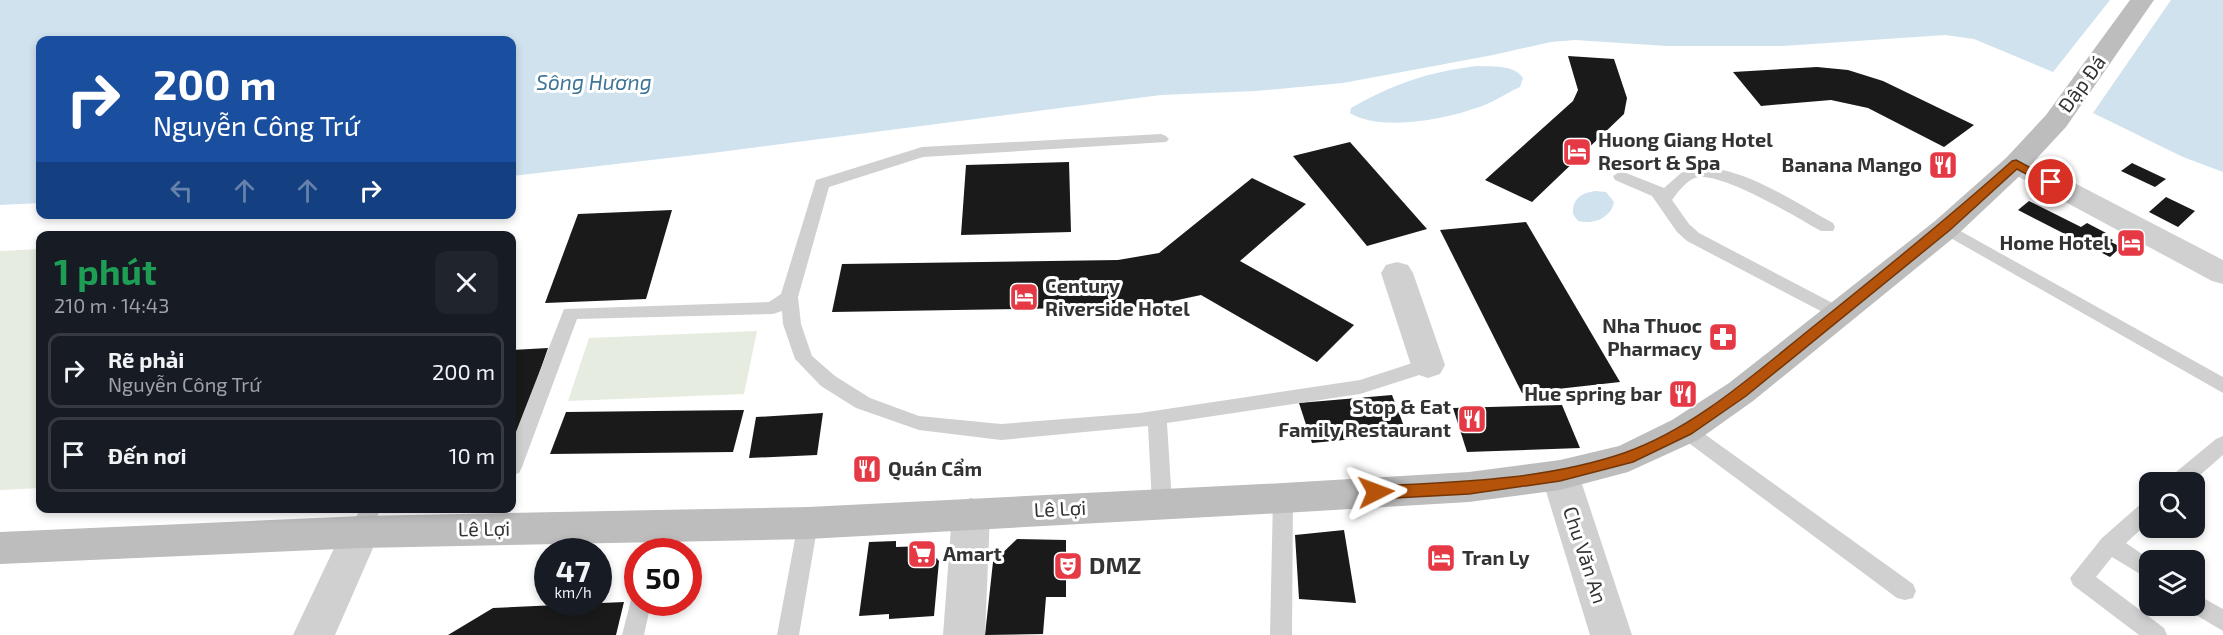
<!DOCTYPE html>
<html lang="vi">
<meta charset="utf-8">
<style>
body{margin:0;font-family:"Exo 2",sans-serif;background:#20242c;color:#f1f3f6;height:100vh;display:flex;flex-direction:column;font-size:22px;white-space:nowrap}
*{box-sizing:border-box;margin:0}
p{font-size:20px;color:#9ea1a6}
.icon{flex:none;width:33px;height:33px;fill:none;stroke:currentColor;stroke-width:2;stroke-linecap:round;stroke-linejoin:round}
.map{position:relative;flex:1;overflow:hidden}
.drawer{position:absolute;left:36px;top:231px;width:480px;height:282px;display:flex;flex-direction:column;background:#171b24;border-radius:12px;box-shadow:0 3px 9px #0003}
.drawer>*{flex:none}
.banner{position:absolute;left:36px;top:36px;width:480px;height:183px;border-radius:12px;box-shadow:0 3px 9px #0003;background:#1a4fa0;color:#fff;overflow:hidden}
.tools{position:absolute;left:2139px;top:472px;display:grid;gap:12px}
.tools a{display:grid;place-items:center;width:66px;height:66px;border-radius:12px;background:#171b24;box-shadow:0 3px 9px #0003;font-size:30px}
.speed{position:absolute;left:534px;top:538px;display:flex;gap:12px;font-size:30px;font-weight:700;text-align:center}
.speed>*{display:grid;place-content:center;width:78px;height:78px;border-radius:50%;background:#171b24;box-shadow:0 3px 9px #0003;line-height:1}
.speed small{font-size:15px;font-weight:400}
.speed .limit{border:9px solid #d22;background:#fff;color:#111}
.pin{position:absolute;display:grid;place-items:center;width:51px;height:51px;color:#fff;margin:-26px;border:3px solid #fff;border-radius:50%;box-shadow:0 2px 6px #0007}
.me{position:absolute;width:66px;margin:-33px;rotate:87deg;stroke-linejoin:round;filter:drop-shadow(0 0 4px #0008)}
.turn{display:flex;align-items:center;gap:21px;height:126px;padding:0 18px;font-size:27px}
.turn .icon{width:78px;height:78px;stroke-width:2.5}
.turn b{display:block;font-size:42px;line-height:51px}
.lanes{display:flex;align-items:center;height:57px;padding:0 18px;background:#0003;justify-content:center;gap:30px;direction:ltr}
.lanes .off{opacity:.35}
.round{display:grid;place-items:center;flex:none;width:63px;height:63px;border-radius:12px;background:#20242c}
.summary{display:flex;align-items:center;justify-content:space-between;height:102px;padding:0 18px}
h1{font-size:36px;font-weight:700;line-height:45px;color:#1e9e55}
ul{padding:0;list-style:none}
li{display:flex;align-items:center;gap:18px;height:75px;margin:0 12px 9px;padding:0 6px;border:3px solid #363941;border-radius:12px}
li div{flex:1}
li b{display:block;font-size:22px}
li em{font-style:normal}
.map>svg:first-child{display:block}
</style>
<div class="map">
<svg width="2223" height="635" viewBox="0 0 2223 635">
<rect width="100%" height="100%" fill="#fff"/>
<g fill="#e6ecdf">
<polygon points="40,249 40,488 0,490 0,251"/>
<polygon points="757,331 744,394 568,401 589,338"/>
</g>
<g fill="#cfe2ee">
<polygon points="0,0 2110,0 2053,72 1974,39 1945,35 1783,46 1667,46 1575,40 1551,42 1493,55 1343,83 1255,91 1161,95 712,153 512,176 512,40 40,40 40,203 0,205"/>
<polygon points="2171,0 2223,0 2223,172 2183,157 2093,113"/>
<path d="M 1477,66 C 1493,67 1513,64 1523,78 L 1520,87 C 1509,92 1498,99 1487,104 C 1453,118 1382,133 1350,113 L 1351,108 C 1393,84 1428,72 1477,66 Z"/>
<path d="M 1595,191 L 1606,192 L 1614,202 C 1611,218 1593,225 1578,221 L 1573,214 C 1572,198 1582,193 1595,191 Z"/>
</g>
<g fill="#1a1a1a">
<polygon points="1568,56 1614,59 1627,98 1624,114 1532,202 1485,180 1573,101 1578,90"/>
<polygon points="1817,67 1848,70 1883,81 1974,125 1944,147 1868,108 1831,100 1761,106 1733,72"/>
<polygon points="1350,142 1427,229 1367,246 1293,156"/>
<polygon points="1069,162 1071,232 961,235 966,165"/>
<polygon points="2132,163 2166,179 2155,187 2121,171"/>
<polygon points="1252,178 1306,204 1240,261 1354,325 1317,362 1201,295 1145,307 832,312 842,264 1118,260 1159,253"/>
<polygon points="2166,197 2195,211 2178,227 2149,212"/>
<polygon points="2029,201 2081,227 2087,223 2108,234 2106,236 2113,240 2111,242 2121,247 2110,257 2018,210"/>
<polygon points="672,210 646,299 545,303 578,214"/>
<polygon points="1526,222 1620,382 1522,393 1440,230"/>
<polygon points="548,348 512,453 512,350"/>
<polygon points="1392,395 1407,434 1312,443 1299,403"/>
<polygon points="1562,405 1580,448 1467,452 1453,408"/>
<polygon points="744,410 733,452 550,454 566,412"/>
<polygon points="823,413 817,455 749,458 756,417"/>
<polygon points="1344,530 1356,603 1299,599 1295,535"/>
<polygon points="1017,539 1066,540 1066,597 1046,597 1043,634 985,635 993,562"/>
<polygon points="896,541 896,547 925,546 939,561 934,616 889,619 889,614 859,616 869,542"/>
<polygon points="624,602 616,635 448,635 493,608"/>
</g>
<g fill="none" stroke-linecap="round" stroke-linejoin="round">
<g fill="#d0d0d0" fill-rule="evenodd">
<polygon points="1161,134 1166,136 1169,139 1166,142 923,157 829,187 798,297 801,324 812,356 835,376 870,398 919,416 1001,424 1140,413 1360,380 1428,358 1435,360 1437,365 1435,370 1360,394 1167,423 1172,503 1169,509 1162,511 1155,509 1152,503 1148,426 1001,440 919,430 856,408 821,386 795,359 783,324 782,311 773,314 577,319 522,467 519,473 512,475 512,442 564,309 769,302 781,294 816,180 922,147"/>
<path d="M 1695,167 C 1744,166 1792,201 1833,223 L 1835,227 L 1833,231 L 1821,231 C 1798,218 1718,169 1695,178 C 1686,181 1678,192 1672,200 L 1689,224 L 1699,233 L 1846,310 L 1849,314 L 1846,318 L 1840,320 L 1834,318 L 1687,241 L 1677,232 L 1652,196 L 1615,180 L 1613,176 L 1621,171 L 1664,188 L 1681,173 Z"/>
<polygon points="1946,223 2223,377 2223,393 1940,232 1938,228 1940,224"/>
<polygon points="1685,422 1692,425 1913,584 1916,591 1913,598 1905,600 1897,598 1678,435 1675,430 1678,425"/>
<polygon points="2223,436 2223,455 2191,483 2167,483 2170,477 2216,439"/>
<polygon points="1283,490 1290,492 1293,498 1292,635 1270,635 1273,498 1276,492"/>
<polygon points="2150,500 2150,521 2126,543 2152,561 2150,561 2150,580 2112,557 2096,577 2164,628 2167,635 2139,635 2073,585 2070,578 2102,538 2143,502"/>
<polygon points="360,508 381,508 368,538 361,541 354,538 350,532"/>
<polygon points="808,514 815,517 818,523 799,635 777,635 798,523 801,517"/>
<polygon points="659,518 666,521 670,527 664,552 642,552 652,521"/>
<polygon points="2194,593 2223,609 2223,631 2186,609 2185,606 2194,606"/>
<polygon points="638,594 638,603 651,603 644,635 622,635 632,596"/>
</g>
<g fill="#d0d0d0" fill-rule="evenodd">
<polygon points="2016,155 2026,158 2223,260 2223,284 2212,281 2006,170 2002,164 2006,158"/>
<polygon points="1397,262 1408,265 1413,273 1445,365 1440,374 1428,378 1416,374 1411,365 1381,273 1386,265"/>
<polygon points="1560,460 1573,465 1579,475 1632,635 1590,635 1541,475 1547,465"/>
<polygon points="971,498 985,503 990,514 985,635 943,635 952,514 957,503"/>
<polygon points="361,516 375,521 380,532 335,635 293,635 347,521"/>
</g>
<polygon fill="#bdbdbd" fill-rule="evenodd" points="2130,0 2154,0 2066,127 2026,170 1957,235 1753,401 1698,440 1628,472 1560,490 1469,502 1283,513 808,539 361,548 0,564 0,532 361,516 808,507 1283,483 1469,472 1560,460 1619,446 1672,420 1729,383 1935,221 2006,158 2046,115"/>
</g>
<path fill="#b45309" stroke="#753606" stroke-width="1.5" d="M 2016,160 L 2057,182 L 2051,186 L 2047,185 L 2017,169 L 1950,230 L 1746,396 L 1691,434 L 1633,462 L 1560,481 L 1469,494 L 1376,499 L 1371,497 L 1368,492 L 1371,488 L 1376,486 C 1458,482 1545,480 1624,453 C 1693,429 1752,376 1809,330 C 1878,275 1946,220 2012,161 Z"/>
<defs>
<g id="hotel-square" transform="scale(1.5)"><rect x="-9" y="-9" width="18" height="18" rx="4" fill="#e63946" stroke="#fff"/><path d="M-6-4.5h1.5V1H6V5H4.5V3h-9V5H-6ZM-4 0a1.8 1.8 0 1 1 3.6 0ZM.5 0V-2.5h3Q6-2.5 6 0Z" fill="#fff"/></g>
<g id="restaurant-square" transform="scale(1.5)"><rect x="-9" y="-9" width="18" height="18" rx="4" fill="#e63946" stroke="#fff"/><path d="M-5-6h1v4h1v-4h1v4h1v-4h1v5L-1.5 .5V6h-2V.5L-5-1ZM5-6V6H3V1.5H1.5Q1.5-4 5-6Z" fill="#fff"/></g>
<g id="pharmacy-square" transform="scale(1.5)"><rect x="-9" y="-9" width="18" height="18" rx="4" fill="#e63946" stroke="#fff"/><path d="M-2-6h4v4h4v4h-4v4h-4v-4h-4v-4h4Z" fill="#fff"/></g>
<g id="supermarket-square" transform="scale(1.5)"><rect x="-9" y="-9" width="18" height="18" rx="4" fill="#e63946" stroke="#fff"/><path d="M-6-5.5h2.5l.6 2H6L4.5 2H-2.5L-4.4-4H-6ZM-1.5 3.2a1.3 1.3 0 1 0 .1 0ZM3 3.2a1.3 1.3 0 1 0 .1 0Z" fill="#fff"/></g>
<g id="theatre-square" transform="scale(1.5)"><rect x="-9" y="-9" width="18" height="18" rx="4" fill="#e63946" stroke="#fff"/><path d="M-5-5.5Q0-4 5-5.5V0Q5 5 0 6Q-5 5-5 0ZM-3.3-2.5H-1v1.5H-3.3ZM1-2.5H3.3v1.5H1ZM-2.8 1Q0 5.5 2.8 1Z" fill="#fff"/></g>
</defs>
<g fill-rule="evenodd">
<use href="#hotel-square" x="1577" y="152"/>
<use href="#restaurant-square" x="1943" y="165"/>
<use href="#hotel-square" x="2131" y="243"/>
<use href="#hotel-square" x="1024" y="297"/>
<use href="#pharmacy-square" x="1723" y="337"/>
<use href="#restaurant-square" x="1683" y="394"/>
<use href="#restaurant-square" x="1472" y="419"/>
<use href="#restaurant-square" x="867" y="469"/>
<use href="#supermarket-square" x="922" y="554"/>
<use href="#hotel-square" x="1441" y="558"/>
<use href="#theatre-square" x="1068" y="566"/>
</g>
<g text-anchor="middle" stroke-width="6" stroke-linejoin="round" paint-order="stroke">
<g font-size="20" fill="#333" stroke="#fff">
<text transform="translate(2082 84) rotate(-54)" y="7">Đập Đá</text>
<text transform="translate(1060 509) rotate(-3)" y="7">Lê Lợi</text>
<text transform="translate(484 529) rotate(-1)" y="7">Lê Lợi</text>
<text transform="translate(1585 555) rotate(72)" y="7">Chu Văn An</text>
</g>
<g font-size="20" font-weight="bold" fill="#333" stroke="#fff" text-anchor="start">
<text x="1598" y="147">Huong Giang Hotel<tspan x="1598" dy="23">Resort &amp; Spa</tspan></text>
<text x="1922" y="172" text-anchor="end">Banana Mango</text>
<text x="2110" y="250" text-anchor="end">Home Hotel</text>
<text x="1045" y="293">Century<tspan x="1045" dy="23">Riverside Hotel</tspan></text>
<text x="1702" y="333" text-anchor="end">Nha Thuoc<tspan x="1702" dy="23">Pharmacy</tspan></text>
<text x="1662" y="401" text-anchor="end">Hue spring bar</text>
<text x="1451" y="414" text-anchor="end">Stop &amp; Eat<tspan x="1451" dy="23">Family Restaurant</tspan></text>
<text x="888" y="476">Quán Cẩm</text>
<text x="943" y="561">Amart</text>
<text x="1462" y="565">Tran Ly</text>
</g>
<g font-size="21" font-style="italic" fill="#3f7597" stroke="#fff">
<text x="594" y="90">Sông Hương</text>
</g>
<g font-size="24" font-weight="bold" fill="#333" stroke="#fff" text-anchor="start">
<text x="1089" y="574">DMZ</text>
</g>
</g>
</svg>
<div class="tools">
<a><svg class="icon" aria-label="search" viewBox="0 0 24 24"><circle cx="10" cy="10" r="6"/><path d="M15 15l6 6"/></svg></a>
<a><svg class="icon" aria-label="layers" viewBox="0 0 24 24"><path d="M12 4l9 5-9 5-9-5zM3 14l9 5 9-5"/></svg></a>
</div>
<div class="speed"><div>47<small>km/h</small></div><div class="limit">50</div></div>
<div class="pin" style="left:2051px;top:182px;background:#d93025"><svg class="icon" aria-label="arrive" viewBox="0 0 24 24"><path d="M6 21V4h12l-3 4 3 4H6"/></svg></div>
<svg class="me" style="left:1376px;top:492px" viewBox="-20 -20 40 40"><path d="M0-17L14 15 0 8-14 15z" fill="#b45309" stroke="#fff" stroke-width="4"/></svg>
<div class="banner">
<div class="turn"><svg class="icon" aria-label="right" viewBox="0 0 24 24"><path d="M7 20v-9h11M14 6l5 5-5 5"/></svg><div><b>200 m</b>Nguyễn Công Trứ</div></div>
<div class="lanes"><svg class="icon off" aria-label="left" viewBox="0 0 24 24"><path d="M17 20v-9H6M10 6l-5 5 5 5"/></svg><svg class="icon off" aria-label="ahead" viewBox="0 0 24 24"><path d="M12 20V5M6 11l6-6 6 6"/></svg><svg class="icon off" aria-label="ahead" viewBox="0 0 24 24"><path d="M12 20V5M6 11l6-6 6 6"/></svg><svg class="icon" aria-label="right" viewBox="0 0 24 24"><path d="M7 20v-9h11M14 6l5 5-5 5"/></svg></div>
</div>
<section class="drawer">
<div class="summary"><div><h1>1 phút</h1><p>210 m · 14:43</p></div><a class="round"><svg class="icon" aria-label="close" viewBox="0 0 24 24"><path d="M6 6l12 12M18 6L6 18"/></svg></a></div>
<ul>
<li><svg class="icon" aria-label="right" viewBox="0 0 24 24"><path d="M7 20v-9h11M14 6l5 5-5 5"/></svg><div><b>Rẽ phải</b><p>Nguyễn Công Trứ</p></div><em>200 m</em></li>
<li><svg class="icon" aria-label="arrive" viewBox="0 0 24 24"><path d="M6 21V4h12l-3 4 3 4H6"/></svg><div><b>Đến nơi</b></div><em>10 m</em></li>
</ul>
</section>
</div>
